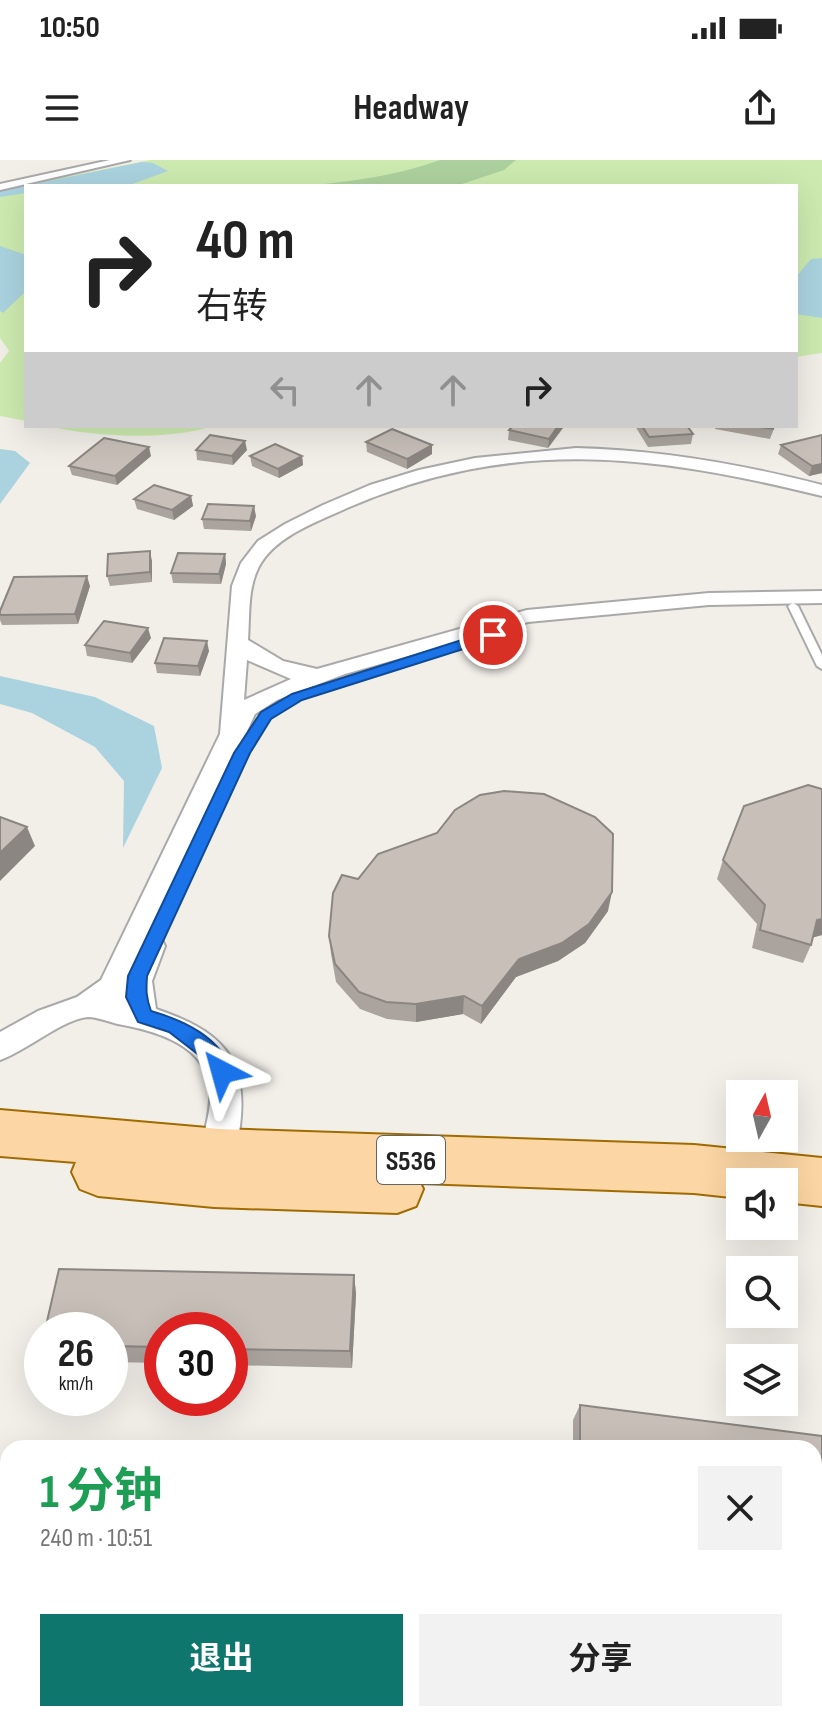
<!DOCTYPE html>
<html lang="zh">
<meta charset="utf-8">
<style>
body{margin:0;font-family:"Sofia Sans Condensed","Noto Sans SC",sans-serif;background:#f2f2f2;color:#222;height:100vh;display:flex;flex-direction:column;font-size:30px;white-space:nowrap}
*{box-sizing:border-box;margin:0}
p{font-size:26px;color:#767676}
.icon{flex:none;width:44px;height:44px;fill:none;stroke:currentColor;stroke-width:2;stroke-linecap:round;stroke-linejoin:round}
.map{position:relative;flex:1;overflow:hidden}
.panel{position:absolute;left:0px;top:1280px;width:822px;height:282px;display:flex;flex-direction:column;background:#fff;border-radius:24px 24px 0 0;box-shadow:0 8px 32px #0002}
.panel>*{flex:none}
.guide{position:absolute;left:24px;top:24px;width:774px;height:244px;border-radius:0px;box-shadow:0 8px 32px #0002;background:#fff;color:#222;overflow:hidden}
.needle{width:52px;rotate:8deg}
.controls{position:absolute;left:726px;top:920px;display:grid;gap:16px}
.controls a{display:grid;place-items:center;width:72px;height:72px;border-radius:0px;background:#fff;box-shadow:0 8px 32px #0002;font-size:40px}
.speed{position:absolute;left:24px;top:1152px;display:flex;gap:16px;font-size:40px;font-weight:700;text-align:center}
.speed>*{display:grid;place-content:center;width:104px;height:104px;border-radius:50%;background:#fff;box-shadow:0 8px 32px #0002;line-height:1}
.speed small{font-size:20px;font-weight:400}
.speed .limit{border:12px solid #d22;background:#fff;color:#111}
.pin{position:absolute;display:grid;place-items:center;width:68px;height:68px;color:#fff;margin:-34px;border:4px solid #fff;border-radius:50%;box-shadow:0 2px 8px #0007}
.me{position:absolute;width:88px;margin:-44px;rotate:321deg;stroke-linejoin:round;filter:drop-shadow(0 0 6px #0008)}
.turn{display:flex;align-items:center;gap:28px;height:168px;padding:0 40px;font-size:36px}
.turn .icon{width:104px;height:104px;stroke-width:2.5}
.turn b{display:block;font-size:56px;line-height:68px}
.lanes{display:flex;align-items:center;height:76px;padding:0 40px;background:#0003;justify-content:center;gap:40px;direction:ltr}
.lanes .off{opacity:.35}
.round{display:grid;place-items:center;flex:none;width:84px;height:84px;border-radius:0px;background:#f2f2f2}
.summary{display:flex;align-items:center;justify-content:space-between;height:136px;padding:0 40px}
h1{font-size:48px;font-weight:700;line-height:60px;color:#1e9e55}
.primary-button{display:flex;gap:16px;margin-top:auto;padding:16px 40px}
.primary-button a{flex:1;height:92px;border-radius:0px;background:#0f766e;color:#fff;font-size:32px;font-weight:700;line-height:92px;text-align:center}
.primary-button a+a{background:#f2f2f2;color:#222}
.status{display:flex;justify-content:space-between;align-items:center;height:56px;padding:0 40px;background:#fff;direction:ltr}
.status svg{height:22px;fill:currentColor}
header{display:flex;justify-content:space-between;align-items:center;height:104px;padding:0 40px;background:#fff;font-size:36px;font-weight:700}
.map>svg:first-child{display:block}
</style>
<div class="status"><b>10:50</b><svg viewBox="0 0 49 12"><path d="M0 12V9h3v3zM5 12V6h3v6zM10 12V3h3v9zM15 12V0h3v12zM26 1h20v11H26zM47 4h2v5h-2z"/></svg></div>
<header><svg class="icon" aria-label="menu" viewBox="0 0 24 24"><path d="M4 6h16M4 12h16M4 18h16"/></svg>Headway<svg class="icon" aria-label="share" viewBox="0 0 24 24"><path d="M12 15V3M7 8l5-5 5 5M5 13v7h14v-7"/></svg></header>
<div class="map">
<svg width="822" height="1561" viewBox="0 0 822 1561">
<rect width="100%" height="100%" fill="#f2efe9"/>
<g fill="#cdebb0">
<polygon points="150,0 822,0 822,193 796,197 796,26 26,26 26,261 0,256 0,203 9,191 0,178 0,30"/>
<path d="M 47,266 L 213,266 C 166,281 96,277 47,266 Z"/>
</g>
<path fill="#add19e" d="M 440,0 L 516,0 L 504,10 L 456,26 L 302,26 C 348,22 397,16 440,0 Z"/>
<g fill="#aad3df">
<polygon points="142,2 153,3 168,11 127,26 26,26 26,33 0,37 0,31"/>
<polygon points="0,86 26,95 26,131 3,153 0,151"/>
<polygon points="822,98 822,158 796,154 796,117 811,99"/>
<polygon points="0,289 15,291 30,303 0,344"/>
<polygon points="0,516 95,537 154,566 162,608 123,688 124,621 95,587 32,553 0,544"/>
<polygon points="8,1436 8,1554 171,1554 170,1561 0,1561 0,1437"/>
<polygon points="231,1554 557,1554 564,1561 229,1561"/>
</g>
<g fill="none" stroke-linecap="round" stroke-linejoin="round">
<g stroke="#a9a9a9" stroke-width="4">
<polygon id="service" points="793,443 798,446 822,495 822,509 817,506 788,446"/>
</g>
<g stroke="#a9a9a9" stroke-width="4">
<g id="minor">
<polygon points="110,0 130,0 0,30 0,24"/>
<path d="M 576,288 C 661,290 740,304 822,325 L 822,336 C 651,294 514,276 347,348 C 319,361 278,375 261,403 C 247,426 250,454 248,480 L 283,501 L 317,509 L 527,450 L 709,433 L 822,431 L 822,443 L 709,445 L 528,462 L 345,514 L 277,540 L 255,554 L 152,775 L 161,778 L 165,786 L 152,821 L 156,849 C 218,870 249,895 240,966 C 237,983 236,999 229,1015 L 217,1019 L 205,1015 C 194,990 213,957 210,930 C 207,885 156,871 118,864 C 110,862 97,857 88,857 C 63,859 26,891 0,900 L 0,872 L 38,851 L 77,837 L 101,820 L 220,574 L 232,426 L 241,403 L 258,381 L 285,364 L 323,345 L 370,325 L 419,310 L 475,298 ZM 247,500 L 291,519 L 244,540 Z"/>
</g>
</g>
<g stroke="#a06b00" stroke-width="4">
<polygon id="primary" points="0,950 219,969 694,985 822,998 822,1046 784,1042 784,1022 740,1022 740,1038 694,1033 420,1023 423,1029 416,1046 397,1053 214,1047 98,1036 80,1029 72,1012 76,1002 0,996"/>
</g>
<use href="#service" fill="#fff" fill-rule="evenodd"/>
<use href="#minor" fill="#fff" fill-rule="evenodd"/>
<use href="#primary" fill="#fcd6a4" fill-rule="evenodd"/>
</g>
<g fill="#aba49e">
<polygon points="635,266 687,266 693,274 691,284 648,287"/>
<polygon points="716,266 775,266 770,279 715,269"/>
<polygon points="564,267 548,288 508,280 509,270"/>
<polygon points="822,275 822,313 809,316 778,294 781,285"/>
<polygon points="366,282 432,294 407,309 367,292"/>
<polygon points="196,290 247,290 233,305 197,300"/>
<polygon points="151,296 117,325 72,315 69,306"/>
<polygon points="250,296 302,296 303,305 279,318 252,306"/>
<polygon points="191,336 193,346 174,360 137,349 134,339"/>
<polygon points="256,356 251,371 204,369 202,359"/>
<polygon points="225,394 226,404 221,424 173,423 171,413"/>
<polygon points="152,401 152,422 110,426 107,416"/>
<polygon points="90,426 78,464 2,465 0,460 0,451"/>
<polygon points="151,478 132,503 87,496 85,485"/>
<polygon points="209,491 200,516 157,513 155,503"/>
<polygon points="822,629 822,775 813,777 811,785 803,803 752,788 757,764 717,719 723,700"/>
<polygon points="437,673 608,751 585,783 558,801 516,817 481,864 463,854 416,862 387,859 360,849 336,822 331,794 329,776 358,719"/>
<polygon points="354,1115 356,1134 352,1208 230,1205 230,1170 162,1170 162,1203 110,1202 110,1170"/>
<polygon points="580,1245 822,1276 822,1386 814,1385 814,1288 573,1288 573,1260"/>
</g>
<g fill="#8b8681">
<polygon points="558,266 564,266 548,288 549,279"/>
<polygon points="245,281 247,290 233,305 232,296"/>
<polygon points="432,285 432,294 407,309 407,299"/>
<polygon points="149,287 151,296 117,325 115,316"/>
<polygon points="302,296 303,305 279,318 278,309"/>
<polygon points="822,304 822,313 809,316 812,306"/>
<polygon points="191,336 193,346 174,360 172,350"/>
<polygon points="254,346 256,356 251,371 250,361"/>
<polygon points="150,391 152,401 152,422 150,412"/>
<polygon points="225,394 226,404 221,424 219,414"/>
<polygon points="87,416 90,426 78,464 75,454"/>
<polygon points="148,468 151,478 132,503 130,493"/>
<polygon points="207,481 209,491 200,516 198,506"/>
<polygon points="27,667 35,686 0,721 0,693"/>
<polygon points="612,732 608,751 585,783 558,801 516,817 481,864 482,846 519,799"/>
<polygon points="822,759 822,775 808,779 817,760"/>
<polygon points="464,836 463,854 416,862 416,844"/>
<polygon points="354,1115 356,1134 352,1208 350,1191"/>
</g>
<g fill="#c7bfb8" stroke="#8b8681" stroke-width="2">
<polygon points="513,266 558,266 549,279 509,270"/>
<polygon points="642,266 687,266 693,274 649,277"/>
<polygon points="753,266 774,266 773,269"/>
<polygon points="392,269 432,285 407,299 366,282"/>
<polygon points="210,275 245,281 232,296 196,290"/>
<polygon points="822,275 822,304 812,306 781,285"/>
<polygon points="104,278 149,287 115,316 69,306"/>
<polygon points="275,284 302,296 278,309 250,296"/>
<polygon points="154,325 191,336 172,350 134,339"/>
<polygon points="208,344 254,346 250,361 202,359"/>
<polygon points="150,391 150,412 107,416 108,394"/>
<polygon points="178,393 225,394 219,414 171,413"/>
<polygon points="87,416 75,454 0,455 0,451 14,417"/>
<polygon points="104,461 148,468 130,493 85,485"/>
<polygon points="164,478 207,481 198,506 155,503"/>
<polygon points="808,625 822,629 822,759 817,760 811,785 760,770 765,745 723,700 744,646"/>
<polygon points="504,631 544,634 595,657 613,674 612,732 589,764 562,783 519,799 482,846 464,836 416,844 386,842 359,832 335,804 329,776 333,733 342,715 358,719 378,694 437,673 455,650 480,635"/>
<polygon points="0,657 27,667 0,693"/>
<polygon points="59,1109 354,1115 350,1191 230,1189 230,1170 162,1170 162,1187 110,1186 110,1170 45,1170"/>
<polygon points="580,1245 822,1276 822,1373 814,1372 814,1288 580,1288"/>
</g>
<path fill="#1a73e8" stroke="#114b97" stroke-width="2" d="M 493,470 L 498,472 L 498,478 L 302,540 L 271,559 L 250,593 L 147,816 C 146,830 146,838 151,851 C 185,861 220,877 232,912 L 229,918 L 222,921 L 214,918 L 208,902 L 169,872 L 138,862 L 126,837 L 128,816 L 234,593 L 261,552 L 292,534 Z"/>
<g text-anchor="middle" stroke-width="8" stroke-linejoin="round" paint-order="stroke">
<rect fill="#fff" stroke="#646464" stroke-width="2" x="377" y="976" width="68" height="48" rx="6"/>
<g font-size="28" font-weight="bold" fill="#222">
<text x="411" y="1010">S536</text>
</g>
</g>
</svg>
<div class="controls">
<a><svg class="needle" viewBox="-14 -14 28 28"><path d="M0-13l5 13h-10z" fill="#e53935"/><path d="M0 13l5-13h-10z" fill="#767676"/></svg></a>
<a><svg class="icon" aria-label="sound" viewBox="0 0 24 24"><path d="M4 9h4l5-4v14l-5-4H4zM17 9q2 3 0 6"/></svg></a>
<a><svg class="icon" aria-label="search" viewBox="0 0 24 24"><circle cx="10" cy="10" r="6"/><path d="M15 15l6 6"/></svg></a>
<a><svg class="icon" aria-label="layers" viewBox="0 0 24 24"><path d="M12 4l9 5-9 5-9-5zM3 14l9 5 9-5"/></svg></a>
</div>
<div class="speed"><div>26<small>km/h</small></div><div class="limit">30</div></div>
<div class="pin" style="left:493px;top:475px;background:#d93025"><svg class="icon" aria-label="arrive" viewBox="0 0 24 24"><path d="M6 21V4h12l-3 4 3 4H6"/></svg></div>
<svg class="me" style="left:222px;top:912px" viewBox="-20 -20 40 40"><path d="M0-17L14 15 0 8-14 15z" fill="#1a73e8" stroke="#fff" stroke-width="4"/></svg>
<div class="guide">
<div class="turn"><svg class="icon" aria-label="right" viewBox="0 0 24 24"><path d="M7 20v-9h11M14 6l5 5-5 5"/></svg><div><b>40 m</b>右转</div></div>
<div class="lanes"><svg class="icon off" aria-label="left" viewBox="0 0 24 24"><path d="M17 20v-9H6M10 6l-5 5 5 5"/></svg><svg class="icon off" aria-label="ahead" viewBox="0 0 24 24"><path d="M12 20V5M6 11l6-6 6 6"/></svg><svg class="icon off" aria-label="ahead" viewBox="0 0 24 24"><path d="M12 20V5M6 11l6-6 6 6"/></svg><svg class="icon" aria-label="right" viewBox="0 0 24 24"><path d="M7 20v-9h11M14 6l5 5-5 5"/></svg></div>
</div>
<section class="panel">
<div class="summary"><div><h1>1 分钟</h1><p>240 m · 10:51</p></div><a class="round"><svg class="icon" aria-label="close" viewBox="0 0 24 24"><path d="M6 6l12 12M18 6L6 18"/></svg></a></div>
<div class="primary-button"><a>退出</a><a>分享</a></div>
</section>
</div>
